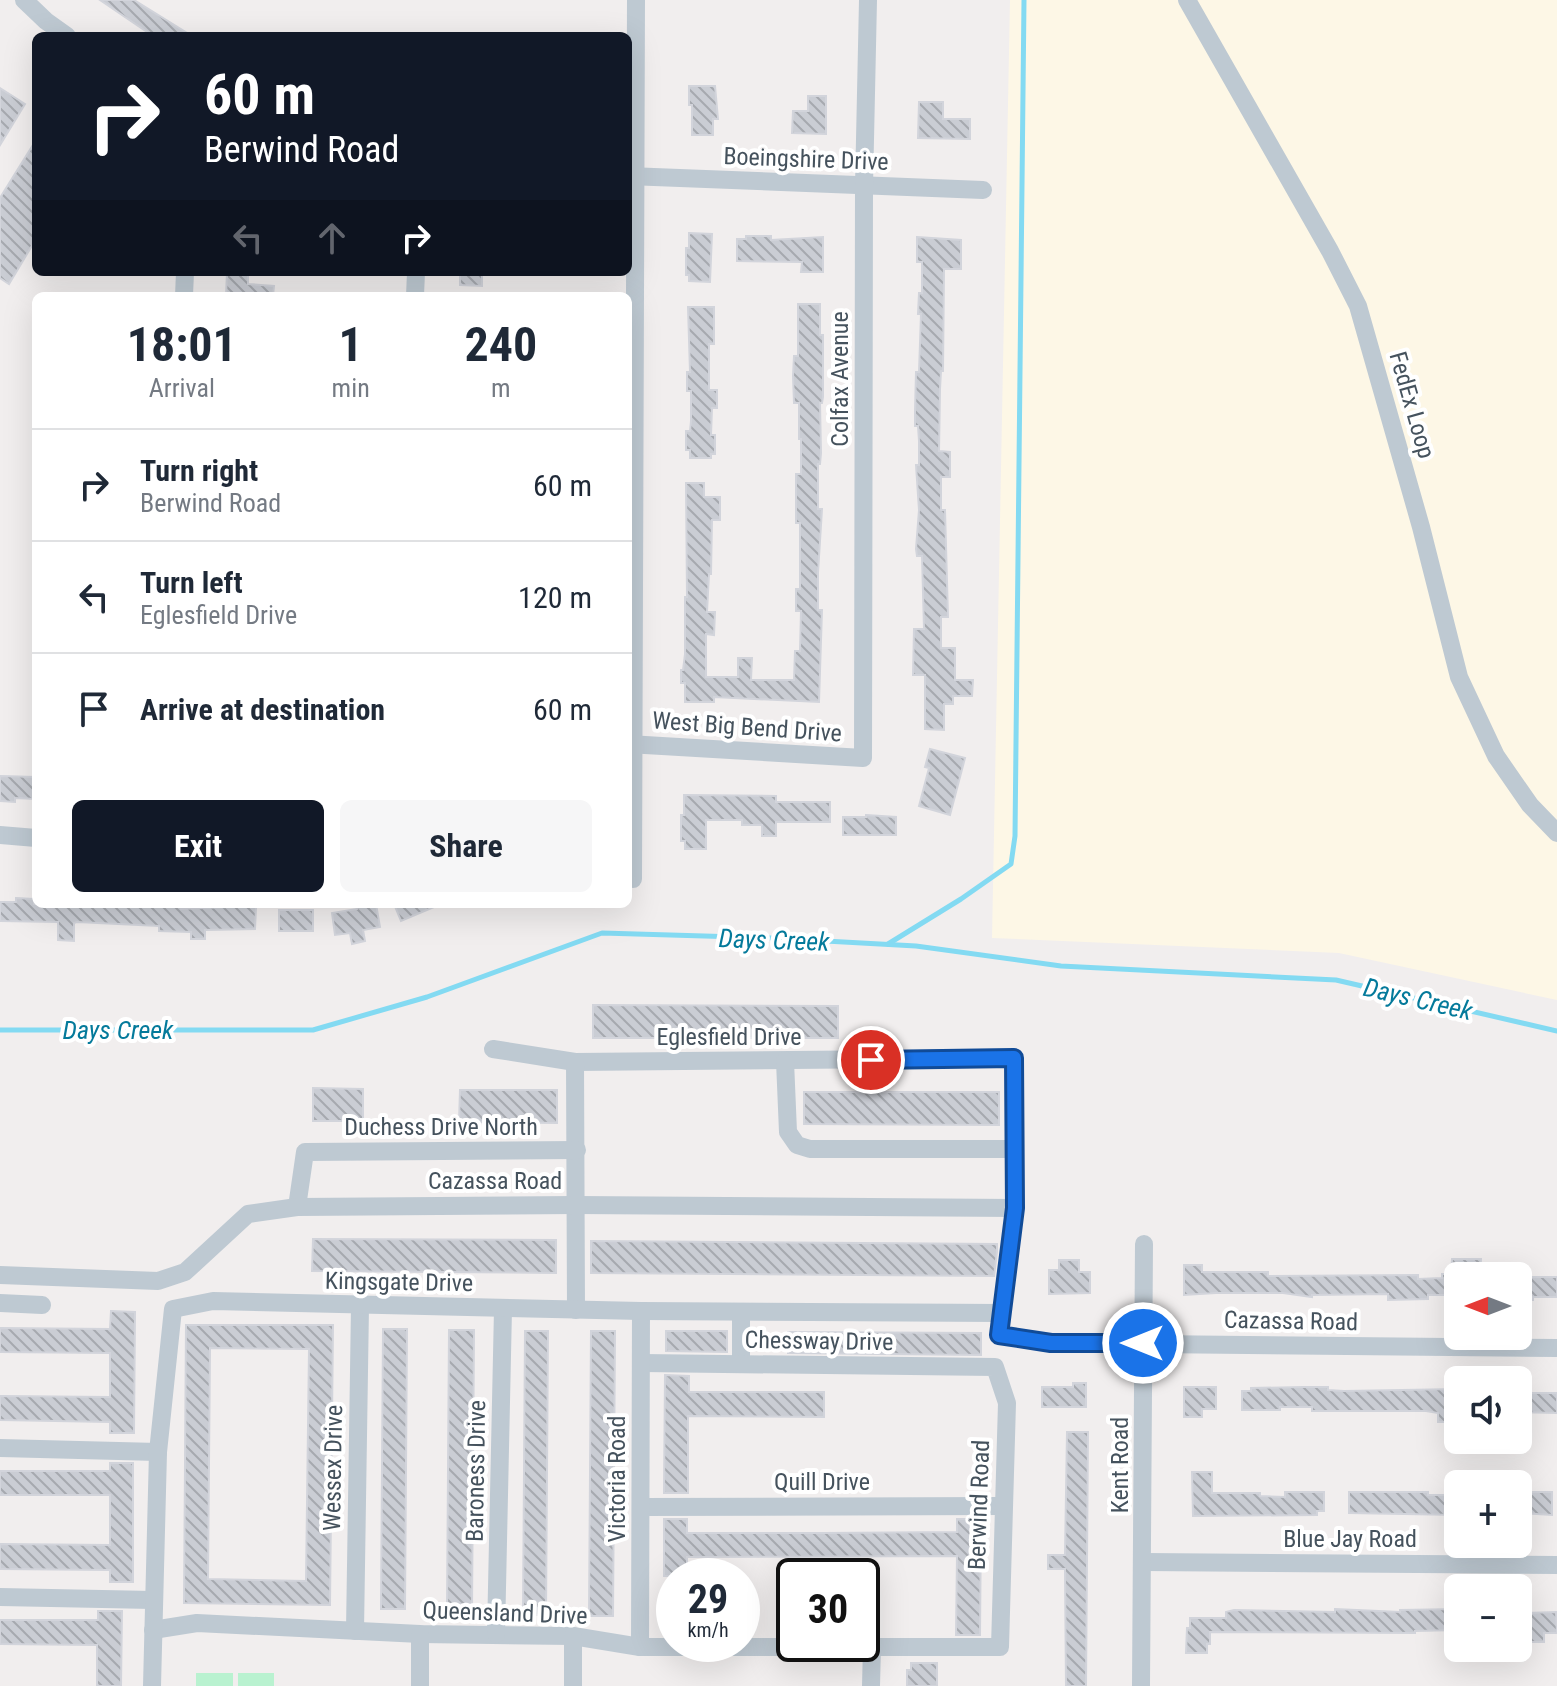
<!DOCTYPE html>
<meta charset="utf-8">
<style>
body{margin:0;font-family:"Roboto Condensed",sans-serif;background:#f6f6f7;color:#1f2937;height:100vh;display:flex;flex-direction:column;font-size:30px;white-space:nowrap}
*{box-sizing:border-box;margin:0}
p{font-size:26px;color:#747a83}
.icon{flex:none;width:44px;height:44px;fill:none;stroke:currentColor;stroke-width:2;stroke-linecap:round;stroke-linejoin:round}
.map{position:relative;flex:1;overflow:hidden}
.details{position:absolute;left:32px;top:292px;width:600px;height:616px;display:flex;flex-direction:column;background:#fff;border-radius:12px;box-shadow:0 8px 32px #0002}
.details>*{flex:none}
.banner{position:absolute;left:32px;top:32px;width:600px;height:244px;border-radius:12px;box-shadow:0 8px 32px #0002;background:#111827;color:#fff;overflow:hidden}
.needle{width:52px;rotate:270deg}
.controls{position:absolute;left:1444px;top:1262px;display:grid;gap:16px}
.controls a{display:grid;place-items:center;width:88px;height:88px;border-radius:12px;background:#fff;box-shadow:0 8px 32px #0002;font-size:40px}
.speed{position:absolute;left:656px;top:1558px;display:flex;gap:16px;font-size:40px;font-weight:700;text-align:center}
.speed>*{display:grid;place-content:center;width:104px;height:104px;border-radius:50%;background:#fff;box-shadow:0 8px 32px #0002;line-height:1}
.speed small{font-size:20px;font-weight:400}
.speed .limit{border:4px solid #111;border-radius:12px;background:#fff;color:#111}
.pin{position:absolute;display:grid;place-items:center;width:68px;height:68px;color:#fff;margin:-34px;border:4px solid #fff;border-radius:50%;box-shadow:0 2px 8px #0007}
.me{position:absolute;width:88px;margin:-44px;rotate:270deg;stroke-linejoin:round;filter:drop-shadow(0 0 6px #0008)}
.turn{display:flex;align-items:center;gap:28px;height:168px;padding:0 40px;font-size:36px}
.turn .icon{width:104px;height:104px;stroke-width:2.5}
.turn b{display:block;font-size:56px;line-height:68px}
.lanes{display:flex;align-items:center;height:76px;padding:0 40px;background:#0003;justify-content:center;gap:40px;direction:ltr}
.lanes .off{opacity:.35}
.eta{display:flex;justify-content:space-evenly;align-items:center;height:136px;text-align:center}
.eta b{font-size:48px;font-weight:700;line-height:56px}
.action{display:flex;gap:16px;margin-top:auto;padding:16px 40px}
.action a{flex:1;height:92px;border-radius:12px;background:#111827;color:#fff;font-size:32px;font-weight:700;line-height:92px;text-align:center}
.action a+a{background:#f6f6f7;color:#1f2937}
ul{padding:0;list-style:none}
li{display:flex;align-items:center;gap:24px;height:112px;padding:0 40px;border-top:2px solid #e0e1e3}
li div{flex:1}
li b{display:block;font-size:30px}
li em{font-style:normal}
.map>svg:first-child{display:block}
</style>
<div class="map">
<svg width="1557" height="1686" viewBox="0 0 1557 1686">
<defs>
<pattern id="building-back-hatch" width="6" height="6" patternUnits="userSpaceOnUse" patternTransform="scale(2)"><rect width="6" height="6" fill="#cacdd4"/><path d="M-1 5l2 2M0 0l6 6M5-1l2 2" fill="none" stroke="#a6a9af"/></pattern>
</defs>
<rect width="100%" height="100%" fill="#f1eeee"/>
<polygon fill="#fdf7e6" points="1010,0 1557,0 1557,1000 1339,953 992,938"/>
<g fill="#b9f2d0">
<rect x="196" y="1673" width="37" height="13"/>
<rect x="238" y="1673" width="36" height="13"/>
</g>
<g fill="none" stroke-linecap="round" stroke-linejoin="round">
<g stroke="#83daf2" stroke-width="5">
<polyline points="888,944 961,899 1011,864 1015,836 1024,0"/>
<polyline points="0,1030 313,1030 427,997 602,933 771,938 916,946 1061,966 1336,980 1557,1031"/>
</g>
</g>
<g fill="url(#building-back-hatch)" stroke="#d2d4db" stroke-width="2" fill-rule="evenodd">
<polygon points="100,0 134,0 192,36 153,36"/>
<polygon points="689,86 715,86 718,119 713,119 713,135 692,135 692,105 689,105"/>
<polygon points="0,88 25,104 0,145"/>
<polygon points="808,96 826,96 826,134 792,133 793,111 808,111"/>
<polygon points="919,102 943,102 943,119 970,119 970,139 918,138"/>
<polygon points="36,140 36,239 9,284 0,278 0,198"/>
<polygon points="689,233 712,234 710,282 689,281 689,275 686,275 686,248 689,248"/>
<polygon points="746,236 771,236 771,240 823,237 823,272 801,272 802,262 737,261 737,239 746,239"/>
<polygon points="917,237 961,240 961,269 944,269 943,371 941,371 940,389 939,451 950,452 950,477 941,477 941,510 945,510 948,617 941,617 941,648 955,648 955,680 973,680 972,696 953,696 953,704 944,704 944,730 925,729 925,675 913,675 914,629 924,629 922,556 917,556 916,549 919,510 916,465 919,465 919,441 918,426 915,426 915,412 916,372 919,372 921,314 918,314 919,293 922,293 922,262 917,262"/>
<polygon points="227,272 248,272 248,284 274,286 273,296 226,296"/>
<polygon points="460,272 482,272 482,286 460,285"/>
<polygon points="798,304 820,304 820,335 823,335 823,397 822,403 820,403 821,453 820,464 818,464 818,509 822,509 818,573 818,610 822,610 819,702 714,697 714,702 685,702 685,683 681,683 681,670 683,670 685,654 685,597 687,597 686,483 704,483 704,497 720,497 720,520 712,520 711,574 709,574 707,612 715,612 714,635 706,634 706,677 738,677 738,658 752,658 751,680 794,680 795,651 800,651 801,611 796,611 796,589 800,589 800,523 796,523 796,474 801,474 801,439 799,439 799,403 794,403 793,376 794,356 798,356"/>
<polygon points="688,307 714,307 714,344 709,344 709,390 717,390 717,408 712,408 711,435 715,435 715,454 711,454 711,458 690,458 690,450 686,450 686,431 690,431 691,421 691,391 687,391 687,372 690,372"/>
<polygon points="930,749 965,758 950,815 919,806 929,768 925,767"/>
<polygon points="0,776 36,777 36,799 15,798 15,802 0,801"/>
<polygon points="684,795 776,796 776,802 830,802 830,822 776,822 776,836 762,836 762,825 742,825 742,820 706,820 706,849 685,849 685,841 681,841 681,815 684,815"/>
<polygon points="866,815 896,817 896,835 843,835 843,817 866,817"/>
<polygon points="16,898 34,899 34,904 181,905 181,909 253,906 256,908 255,929 205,930 205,939 191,939 191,932 159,931 159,926 77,922 74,923 74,941 58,940 58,922 0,921 0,902 16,902"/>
<polygon points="356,904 376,904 380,927 363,930 365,941 352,944 350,933 335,935 332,913 357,909"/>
<polygon points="394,904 441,904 401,921"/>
<rect x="279" y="910" width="34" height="21"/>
<polygon points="593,1005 838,1006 838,1038 593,1038"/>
<polygon points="313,1088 363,1089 363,1121 313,1121"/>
<polygon points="460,1090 557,1090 557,1123 459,1122"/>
<polygon points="804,1092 999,1092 999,1125 804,1124"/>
<polygon points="313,1239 556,1240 556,1273 312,1271"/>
<polygon points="591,1241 997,1244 997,1252 994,1276 591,1273"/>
<polygon points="1452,1259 1481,1259 1480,1276 1458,1276 1458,1295 1428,1295 1428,1299 1388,1300 1388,1294 1312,1295 1312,1297 1283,1293 1216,1293 1184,1295 1184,1265 1202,1265 1202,1272 1268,1272 1268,1276 1418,1275 1418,1279 1442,1278 1442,1274 1451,1274"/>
<polygon points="1059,1260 1079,1260 1079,1272 1090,1272 1090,1293 1049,1294 1049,1270 1059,1270"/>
<polygon points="1518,1277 1557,1277 1557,1297 1533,1297 1533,1300 1518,1300"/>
<polygon points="111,1311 135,1312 134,1433 110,1433 110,1422 0,1420 0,1396 110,1397 110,1353 0,1352 0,1328 110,1329"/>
<path d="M 186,1325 L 333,1325 L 330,1605 L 184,1603 ZM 210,1348 L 309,1349 L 306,1581 L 208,1579 Z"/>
<polygon points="383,1329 407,1329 405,1609 381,1609"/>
<polygon points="449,1330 474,1330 472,1610 447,1610"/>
<polygon points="525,1331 548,1331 546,1615 523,1615"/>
<polygon points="591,1331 615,1331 613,1616 589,1616"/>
<polygon points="666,1331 727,1331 727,1352 666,1351"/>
<polygon points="788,1332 981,1333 981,1355 788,1353"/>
<polygon points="665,1375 689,1376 689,1392 824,1392 824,1417 688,1416 688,1493 664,1493"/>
<polygon points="1073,1383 1086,1383 1086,1407 1042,1407 1042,1387 1073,1387"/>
<polygon points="1184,1387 1216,1387 1216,1409 1202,1409 1202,1417 1184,1417"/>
<polygon points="1303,1387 1328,1387 1328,1390 1344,1391 1458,1389 1458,1411 1450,1413 1450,1422 1438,1422 1438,1413 1426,1411 1312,1411 1312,1407 1280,1407 1280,1410 1242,1410 1242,1391 1251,1391 1251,1388"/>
<polygon points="1518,1393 1557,1393 1557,1413 1518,1412"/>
<polygon points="1067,1432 1088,1432 1086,1686 1066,1686 1065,1569 1048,1569 1048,1555 1065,1555"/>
<polygon points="110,1463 133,1463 133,1582 110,1582 110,1570 0,1569 0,1544 110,1545 110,1495 0,1495 0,1471 110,1471"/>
<polygon points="1192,1472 1212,1472 1212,1493 1260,1493 1260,1496 1285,1497 1285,1492 1324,1492 1324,1511 1317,1511 1317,1515 1193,1516"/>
<polygon points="1349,1492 1428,1492 1428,1495 1458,1495 1458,1515 1349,1513"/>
<polygon points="1518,1492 1552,1492 1552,1515 1518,1513"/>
<polygon points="664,1519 687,1519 687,1533 824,1533 957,1532 957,1519 981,1519 980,1635 956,1635 957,1556 687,1557 687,1576 664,1576"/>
<polygon points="1335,1609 1400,1612 1400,1610 1458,1609 1458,1630 1415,1631 1415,1633 1210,1632 1210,1644 1207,1644 1207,1653 1186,1653 1187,1628 1190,1628 1190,1618 1226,1618 1226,1612 1234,1610 1335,1612"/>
<polygon points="98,1611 122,1611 121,1686 97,1686 97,1645 0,1644 0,1620 98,1620"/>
<polygon points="1556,1612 1557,1633 1544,1633 1544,1642 1531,1642 1531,1633 1526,1633 1526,1613"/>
<polygon points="911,1663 937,1663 937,1686 907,1686 907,1670 911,1670"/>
</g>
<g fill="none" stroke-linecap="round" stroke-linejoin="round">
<g stroke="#bec9d2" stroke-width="18">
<polyline points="24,0 46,21 67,36"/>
<polyline points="1187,0 1330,251 1358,306 1421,527 1459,677 1496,756 1530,805 1557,833"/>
<polyline points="628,176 983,190"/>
<polyline points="184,296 185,272"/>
<polyline points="415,296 416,272"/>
<polyline points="628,744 863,758 864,186 868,0"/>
<polyline points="0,835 36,838"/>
<polyline points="633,879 636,0"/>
<polyline points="493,1049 575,1062 1014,1058 1015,1208 999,1335 1051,1343 1557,1348"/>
<polyline points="785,1061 788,1132 797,1145 810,1149 1013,1149"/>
<polyline points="575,1062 576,1310"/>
<polyline points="297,1207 305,1152 577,1150"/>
<polyline points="0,1275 158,1281 185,1272 248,1214 297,1207 576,1205 1015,1208"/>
<polyline points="0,1303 42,1305"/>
<polyline points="741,1364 741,1312"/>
<polyline points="0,1448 158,1452"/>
<polyline points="641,1507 1002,1506"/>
<polyline points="1144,1562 1557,1565"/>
<polyline points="0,1597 153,1600"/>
<polyline points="153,1630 197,1623 420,1634 573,1636 640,1647 1000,1647 1007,1403 995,1367 642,1363"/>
<polyline points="355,1631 360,1306"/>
<polyline points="496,1634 503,1309"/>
<polyline points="640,1647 641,1311"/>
<polyline points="152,1686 158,1452 173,1309 213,1301 641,1311 1002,1313"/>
<polyline points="420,1686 420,1634"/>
<polyline points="573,1686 573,1636"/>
<polyline points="871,1686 872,1646"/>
<polyline points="1141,1686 1144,1244"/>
</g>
</g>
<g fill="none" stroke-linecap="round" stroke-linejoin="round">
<g stroke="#114b97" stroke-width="20">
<polyline id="route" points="871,1060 1014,1058 1015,1208 999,1335 1051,1343 1143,1343"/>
</g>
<use href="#route" stroke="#1a73e8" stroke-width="14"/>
</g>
<g text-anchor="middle" stroke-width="8" stroke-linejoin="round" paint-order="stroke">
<g font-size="24" fill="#45525d" stroke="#fff">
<text transform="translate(806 159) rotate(2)" y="8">Boeingshire Drive</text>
<text transform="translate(840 379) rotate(-90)" y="8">Colfax Avenue</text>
<text transform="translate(1412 405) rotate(74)" y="8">FedEx Loop</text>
<text transform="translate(747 727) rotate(4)" y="8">West Big Bend Drive</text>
<text x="729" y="1045">Eglesfield Drive</text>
<text x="441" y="1135">Duchess Drive North</text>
<text x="495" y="1189">Cazassa Road</text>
<text transform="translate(399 1282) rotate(1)" y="8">Kingsgate Drive</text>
<text transform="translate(1291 1321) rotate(1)" y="8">Cazassa Road</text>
<text transform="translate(819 1341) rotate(1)" y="8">Chessway Drive</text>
<text transform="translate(1120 1465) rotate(-90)" y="8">Kent Road</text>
<text transform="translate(333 1468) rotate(-89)" y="8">Wessex Drive</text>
<text transform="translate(476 1471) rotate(-89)" y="8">Baroness Drive</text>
<text transform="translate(617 1479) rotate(-90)" y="8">Victoria Road</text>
<text x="822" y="1490">Quill Drive</text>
<text transform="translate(979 1505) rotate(-88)" y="8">Berwind Road</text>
<text x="1350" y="1547">Blue Jay Road</text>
<text transform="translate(505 1613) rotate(2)" y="8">Queensland Drive</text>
</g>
<g font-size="26" font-style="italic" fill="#047a9b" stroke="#fff">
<text transform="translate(774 940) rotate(2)" y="9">Days Creek</text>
<text transform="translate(1418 999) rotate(13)" y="9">Days Creek</text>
<text x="118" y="1039">Days Creek</text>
</g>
</g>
</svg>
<div class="controls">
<a><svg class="needle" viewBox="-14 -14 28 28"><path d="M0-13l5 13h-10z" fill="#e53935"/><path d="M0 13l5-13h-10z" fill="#747a83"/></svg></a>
<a><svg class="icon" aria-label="sound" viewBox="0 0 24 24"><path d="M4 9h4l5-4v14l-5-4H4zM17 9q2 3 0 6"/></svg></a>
<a>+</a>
<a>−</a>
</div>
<div class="speed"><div>29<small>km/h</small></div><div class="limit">30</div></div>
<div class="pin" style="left:871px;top:1060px;background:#d93025"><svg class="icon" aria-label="arrive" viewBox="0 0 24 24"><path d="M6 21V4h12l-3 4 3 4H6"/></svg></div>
<svg class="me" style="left:1143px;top:1343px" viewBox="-20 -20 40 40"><circle r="17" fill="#1a73e8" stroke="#fff" stroke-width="3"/><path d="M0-11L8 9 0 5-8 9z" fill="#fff"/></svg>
<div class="banner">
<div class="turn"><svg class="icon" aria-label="right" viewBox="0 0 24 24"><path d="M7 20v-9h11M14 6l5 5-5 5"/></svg><div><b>60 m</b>Berwind Road</div></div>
<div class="lanes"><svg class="icon off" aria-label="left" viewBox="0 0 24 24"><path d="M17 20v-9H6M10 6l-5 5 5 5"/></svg><svg class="icon off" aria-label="ahead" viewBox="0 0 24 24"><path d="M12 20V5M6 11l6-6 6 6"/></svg><svg class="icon" aria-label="right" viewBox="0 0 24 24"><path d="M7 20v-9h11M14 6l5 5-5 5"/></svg></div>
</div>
<section class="details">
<div class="eta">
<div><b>18:01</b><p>Arrival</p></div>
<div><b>1</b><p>min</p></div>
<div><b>240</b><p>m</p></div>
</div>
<ul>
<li><svg class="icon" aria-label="right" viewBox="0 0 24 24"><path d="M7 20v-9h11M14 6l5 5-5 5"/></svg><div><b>Turn right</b><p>Berwind Road</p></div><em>60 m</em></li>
<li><svg class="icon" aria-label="left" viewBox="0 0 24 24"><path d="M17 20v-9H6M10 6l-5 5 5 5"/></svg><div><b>Turn left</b><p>Eglesfield Drive</p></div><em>120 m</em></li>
<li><svg class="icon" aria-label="arrive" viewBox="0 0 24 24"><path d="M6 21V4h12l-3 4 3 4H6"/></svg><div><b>Arrive at destination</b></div><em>60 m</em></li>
</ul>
<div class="action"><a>Exit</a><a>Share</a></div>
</section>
</div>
